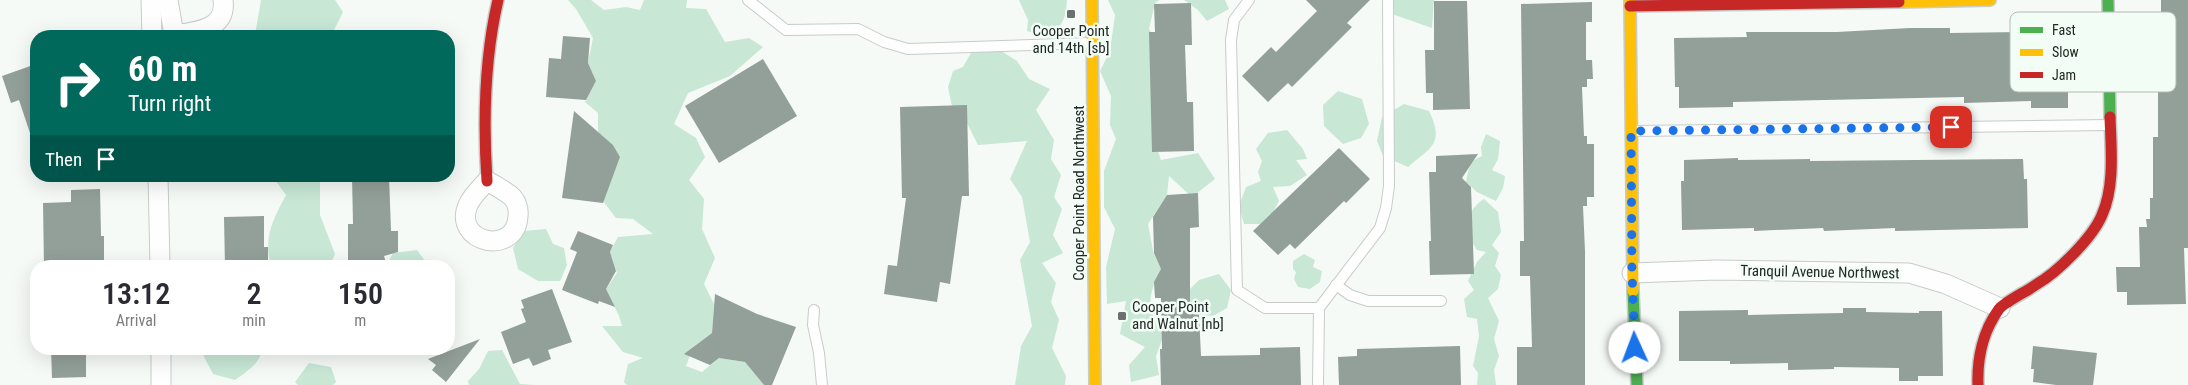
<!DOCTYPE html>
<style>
body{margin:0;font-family:"Roboto Condensed",sans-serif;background:#f2f2f3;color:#2b2b33;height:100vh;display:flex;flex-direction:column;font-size:19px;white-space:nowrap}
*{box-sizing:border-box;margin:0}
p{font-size:16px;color:#7c7c81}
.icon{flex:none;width:28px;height:28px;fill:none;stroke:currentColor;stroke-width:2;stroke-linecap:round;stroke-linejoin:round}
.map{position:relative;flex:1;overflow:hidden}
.drawer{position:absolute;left:30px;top:260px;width:425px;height:95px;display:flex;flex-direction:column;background:#fff;border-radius:20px;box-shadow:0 5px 20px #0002}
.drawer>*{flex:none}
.banner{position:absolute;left:30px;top:30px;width:425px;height:152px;border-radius:20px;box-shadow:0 5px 20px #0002;background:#00695c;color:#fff;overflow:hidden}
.pin{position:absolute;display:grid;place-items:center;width:42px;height:42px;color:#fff;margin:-21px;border-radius:10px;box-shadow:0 2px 8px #0006}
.me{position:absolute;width:55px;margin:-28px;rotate:358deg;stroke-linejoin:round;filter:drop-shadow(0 0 4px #0008)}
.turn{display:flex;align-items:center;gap:18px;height:105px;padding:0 15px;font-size:22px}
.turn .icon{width:65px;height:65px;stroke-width:2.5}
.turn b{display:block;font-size:35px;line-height:42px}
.then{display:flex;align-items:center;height:48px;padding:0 15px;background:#0003;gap:10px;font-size:19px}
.eta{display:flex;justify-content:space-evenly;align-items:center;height:85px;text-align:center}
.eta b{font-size:30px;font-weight:600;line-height:35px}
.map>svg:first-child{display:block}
</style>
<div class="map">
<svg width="2188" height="385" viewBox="0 0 2188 385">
<rect width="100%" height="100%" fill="#f5faf7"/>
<g fill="#c8e7d5">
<polygon points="261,0 335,0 343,12 331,36 257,36 255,35"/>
<polygon points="568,0 591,0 604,10 626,7 640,10 644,0 687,0 686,8 706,9 725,42 749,38 763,47 730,76 688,93 674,124 696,138 705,157 689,180 704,199 702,229 715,258 704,284 714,304 712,333 693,347 686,366 702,372 719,358 745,362 764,385 627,385 624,382 628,364 643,358 623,352 602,326 622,326 619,316 606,289 617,273 610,252 618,237 653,234 633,219 616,218 603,201 620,157 613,145 598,132 598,113 585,102 596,81 588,63 593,38 576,9"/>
<path d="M 1019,0 L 1067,0 C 1066,19 1062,29 1044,37 L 1027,31 L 1028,20 Z"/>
<path d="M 1108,0 L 1159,0 L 1155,3 L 1149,29 L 1164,55 L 1153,137 L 1161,160 L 1198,153 L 1215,179 L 1192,197 L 1169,176 L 1167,195 L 1148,224 L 1153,251 L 1161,269 C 1147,298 1146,307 1164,334 L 1156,356 L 1159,375 L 1131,382 L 1129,365 L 1145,347 L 1120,334 L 1126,301 L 1107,304 L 1106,267 L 1115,229 L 1104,207 L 1104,171 L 1116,139 L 1110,125 L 1111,96 L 1100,71 L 1110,51 L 1115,15 Z"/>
<polygon points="1184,0 1225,0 1229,9 1207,21 1198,10"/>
<polygon points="1386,0 1434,0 1432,28 1389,13"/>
<polygon points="998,49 1017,61 1029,79 1050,89 1036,110 1054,140 1051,159 1061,175 1054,197 1062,209 1053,235 1063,253 1042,263 1056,283 1051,302 1059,320 1052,348 1066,376 1065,385 1015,385 1021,346 1032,326 1020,260 1030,242 1022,197 1010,179 1027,141 978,145 967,123 952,106 948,87 953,71 963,67 972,51"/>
<polygon points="1338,91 1362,99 1369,124 1361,138 1343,144 1324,126 1323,105"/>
<path d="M 1404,104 L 1429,111 C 1445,144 1431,147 1408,167 L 1383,156 L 1377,141 L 1382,117 Z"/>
<polygon points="1287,130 1303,149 1307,159 1296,160 1307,175 1290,186 1273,187 1279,201 1267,224 1244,224 1239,206 1246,187 1261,181 1258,172 1262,161 1256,149 1268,133"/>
<path d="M 1486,134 L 1500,141 L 1498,159 L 1492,170 L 1505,176 L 1503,188 L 1496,201 L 1477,192 L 1466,182 C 1468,170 1470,160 1482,156 L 1481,147 Z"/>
<path d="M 272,176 L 320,176 L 320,215 L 335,254 L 330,266 L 271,266 C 263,238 273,219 286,195 Z"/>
<path d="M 1484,199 L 1498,212 L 1501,232 L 1492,245 L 1499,253 L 1495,266 L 1501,275 L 1498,289 L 1488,298 L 1499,321 L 1494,339 L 1499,356 L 1494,370 L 1496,385 L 1477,385 L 1478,373 L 1473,366 L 1479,336 L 1477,319 L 1467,317 L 1464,299 L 1474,290 L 1468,281 L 1477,262 L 1486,252 L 1477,250 C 1474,245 1469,238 1468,233 C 1465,220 1473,205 1484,199 Z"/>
<polygon points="546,229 553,244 564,248 567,265 560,281 538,281 518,269 513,248 524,231"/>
<polygon points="417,250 429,266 387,266 387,264 393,253"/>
<polygon points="1304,254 1315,260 1313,267 1322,271 1320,282 1310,289 1298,287 1294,279 1296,272 1293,269 1293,261"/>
<polygon points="1219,274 1231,290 1227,308 1213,316 1199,315 1190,304 1190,289 1199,280"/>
<path d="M 200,349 L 262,349 C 261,363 246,372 235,380 L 213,374 Z"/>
<polygon points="502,350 520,384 536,385 469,385 468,381 479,369 488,351"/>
<polygon points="309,363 331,367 336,382 333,385 298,385 295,382"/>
</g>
<g fill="#939f99">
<polygon points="1306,0 1370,0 1347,23 1352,27 1292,87 1288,83 1268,102 1242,76 1271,47 1276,52 1317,11"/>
<polygon points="2161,0 2188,0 2188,248 2184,248 2186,304 2127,305 2127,292 2117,292 2116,267 2140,267 2139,227 2147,227 2146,219 2150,219 2150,198 2153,198 2153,137 2158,137 2158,58 2153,58 2153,25 2161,25"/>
<polygon points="1434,1 1467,1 1470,109 1433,110 1433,93 1426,93 1425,50 1434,50"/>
<polygon points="1592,2 1592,22 1586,22 1586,60 1592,60 1593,79 1587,79 1587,87 1582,87 1584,136 1587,136 1587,144 1594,144 1594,197 1587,197 1587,206 1583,206 1585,251 1585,385 1517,385 1517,347 1532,347 1530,276 1520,276 1520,241 1524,241 1521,4"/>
<polygon points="1191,3 1192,45 1185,45 1187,102 1193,102 1194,151 1152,152 1149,32 1155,32 1154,4"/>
<polygon points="1910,28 1950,28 1950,33 2020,32 2020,40 2055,40 2055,45 2068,44 2068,108 2031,108 2031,101 1964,103 1964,97 1733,102 1733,107 1679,108 1679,87 1675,87 1674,38 1747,37 1746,32 1837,32"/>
<polygon points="563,36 590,38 588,63 596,81 586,100 546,97 549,58 561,59"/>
<polygon points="763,59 797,116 719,163 685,106"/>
<polygon points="36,64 36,142 33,142 19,100 11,103 2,76"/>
<polygon points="967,105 969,196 962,196 950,284 940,282 937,302 884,294 888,265 897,266 906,198 902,198 900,107"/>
<polygon points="574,111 613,145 620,157 603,203 562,198"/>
<polygon points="1339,148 1370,179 1346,203 1344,201 1295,249 1290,244 1278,255 1253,231"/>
<polygon points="1478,154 1462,178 1471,187 1474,274 1430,275 1429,241 1431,241 1429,172 1436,172 1436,156"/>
<polygon points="1738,158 1738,160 1810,159 1810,161 2023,159 2024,179 2027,179 2028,228 1895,231 1895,228 1824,231 1823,228 1754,231 1754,228 1682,230 1681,181 1684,181 1684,160"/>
<polygon points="352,176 389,176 391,231 398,231 398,252 384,256 387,266 348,266 348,224 353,224"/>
<polygon points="100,189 101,236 104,236 104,266 44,266 43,203 71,202 71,190"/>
<polygon points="1198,193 1199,227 1190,228 1190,304 1199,315 1201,356 1260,355 1260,348 1300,347 1301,385 1161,385 1160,349 1162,349 1161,298 1155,298 1154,282 1161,269 1154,253 1153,217 1167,195"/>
<polygon points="264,216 264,247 268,247 268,266 225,266 224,217"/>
<polygon points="578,231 613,245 610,252 616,271 606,289 615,307 599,301 598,304 562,290 577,252 570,249"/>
<polygon points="552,289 572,342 548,350 551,359 533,366 529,358 513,364 501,332 526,322 521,309 524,308 521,300"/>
<polygon points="715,294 757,314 796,327 772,385 764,385 745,362 719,358 710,365 684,354 712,333"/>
<polygon points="1843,308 1866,308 1866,312 1919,313 1919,311 1942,311 1943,376 1918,376 1918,381 1899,381 1899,368 1834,367 1834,369 1788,370 1788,363 1730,364 1730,361 1679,361 1679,311 1748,310 1748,315 1843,313"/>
<polygon points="480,339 446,382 432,370 436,365 428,359"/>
<polygon points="1460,346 1461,385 1339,385 1338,357 1357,356 1357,349"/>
<polygon points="2033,346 2097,353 2093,385 2056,385 2033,382 2034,369 2031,369"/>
<polygon points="51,349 86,349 86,377 52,378"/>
</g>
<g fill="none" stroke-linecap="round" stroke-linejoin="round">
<g stroke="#c7ccc9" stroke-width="12">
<g id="lane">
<polyline points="748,0 786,30 858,29 884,42 908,49 1092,43"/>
<polyline points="1249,0 1234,20 1231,40 1237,290 1265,308 1319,308 1380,228 1386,208 1389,186 1388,0"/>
<polyline points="1632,131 2110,125"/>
<polyline points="1336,285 1350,295 1368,301 1441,301"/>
<polyline points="814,310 813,325 819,353 822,385"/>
<polyline points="1318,385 1319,308"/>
</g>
</g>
<g stroke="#c7ccc9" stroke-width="21">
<g id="street">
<polyline points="151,0 152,36"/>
<path d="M 168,0 L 174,35 C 195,32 227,30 223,0"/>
<polyline points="158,176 160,266"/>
<path d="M 487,181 C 495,185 503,190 510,195 C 516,200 519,208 518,216 C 516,257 452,243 468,205 C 472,196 480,188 487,181 Z"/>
<polyline points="1632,273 1716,270 1909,273 1946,284 2000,308"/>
<polyline points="161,349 161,385"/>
</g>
</g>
<g stroke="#c7ccc9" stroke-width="14">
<g id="fast">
<polyline points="2108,0 2110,117"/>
<polyline points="1633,291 1637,385"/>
</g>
</g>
<g stroke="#c7ccc9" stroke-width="14">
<g id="slow">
<polyline points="1092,0 1095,385"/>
<polyline points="1630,0 1633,291"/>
<polyline points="1899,2 1990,0"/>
</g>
</g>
<g stroke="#c7ccc9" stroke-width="14">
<g id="jam">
<polyline points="1630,6 1899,2"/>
<path d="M 487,181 C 483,120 484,60 498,0"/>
<path d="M 1978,385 C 1977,359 1983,331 1999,309 C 2006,301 2028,291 2037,284 C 2058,272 2093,237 2102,215 C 2115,186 2111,148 2110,117"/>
</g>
</g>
<use href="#lane" stroke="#fefefe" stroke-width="10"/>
<use href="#street" stroke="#fefefe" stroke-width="19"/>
<use href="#fast" stroke="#4caf50" stroke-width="11"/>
<use href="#slow" stroke="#ffc107" stroke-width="11"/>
<use href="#jam" stroke="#c62828" stroke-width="11"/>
</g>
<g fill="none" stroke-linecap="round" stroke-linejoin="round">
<polyline stroke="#1a73e8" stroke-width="9" stroke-dasharray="0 16.2" points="1635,348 1632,273 1631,131 1951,127"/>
</g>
<g fill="#6c706e" stroke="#f2fdf6" stroke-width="2">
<rect x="1066" y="9" width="10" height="10" rx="2.5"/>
<rect x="1117" y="311" width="10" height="10" rx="2.5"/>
</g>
<g text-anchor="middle" stroke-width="5" stroke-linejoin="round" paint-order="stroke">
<g font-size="15" fill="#222624" stroke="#f2fdf6">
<text x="1071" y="36">Cooper Point<tspan x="1071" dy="17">and 14th [sb]</tspan></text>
<text x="1132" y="312" text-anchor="start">Cooper Point<tspan x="1132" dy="17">and Walnut [nb]</tspan></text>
</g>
<g font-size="15" fill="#222624" stroke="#f2fdf6">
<text transform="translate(1079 193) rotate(-90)" y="5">Cooper Point Road Northwest</text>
<text transform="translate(1820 272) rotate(1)" y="5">Tranquil Avenue Northwest</text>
</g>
</g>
<rect x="2010" y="12" width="166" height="80" rx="8" fill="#f2fdf6" stroke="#b4bcb7" stroke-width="1"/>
<rect x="2020" y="27" width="23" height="6" fill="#4caf50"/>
<rect x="2020" y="49" width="23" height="7" fill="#ffc107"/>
<rect x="2020" y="72" width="23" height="6" fill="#c62828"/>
<g font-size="14" fill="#222624">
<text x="2052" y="35">Fast</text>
<text x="2052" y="57">Slow</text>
<text x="2052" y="80">Jam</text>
</g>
</svg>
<div class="pin" style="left:1951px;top:127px;background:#d93025"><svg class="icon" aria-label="arrive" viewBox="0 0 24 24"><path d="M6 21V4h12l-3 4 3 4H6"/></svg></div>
<svg class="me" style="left:1635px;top:348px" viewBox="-20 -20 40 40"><circle r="19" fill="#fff"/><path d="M0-13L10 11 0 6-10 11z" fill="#1a73e8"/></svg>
<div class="banner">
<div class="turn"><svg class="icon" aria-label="right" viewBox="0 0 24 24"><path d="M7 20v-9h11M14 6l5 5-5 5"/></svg><div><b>60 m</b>Turn right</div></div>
<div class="then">Then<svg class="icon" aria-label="arrive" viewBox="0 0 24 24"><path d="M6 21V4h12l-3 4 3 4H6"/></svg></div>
</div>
<section class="drawer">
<div class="eta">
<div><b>13:12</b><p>Arrival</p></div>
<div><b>2</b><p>min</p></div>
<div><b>150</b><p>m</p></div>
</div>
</section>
</div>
